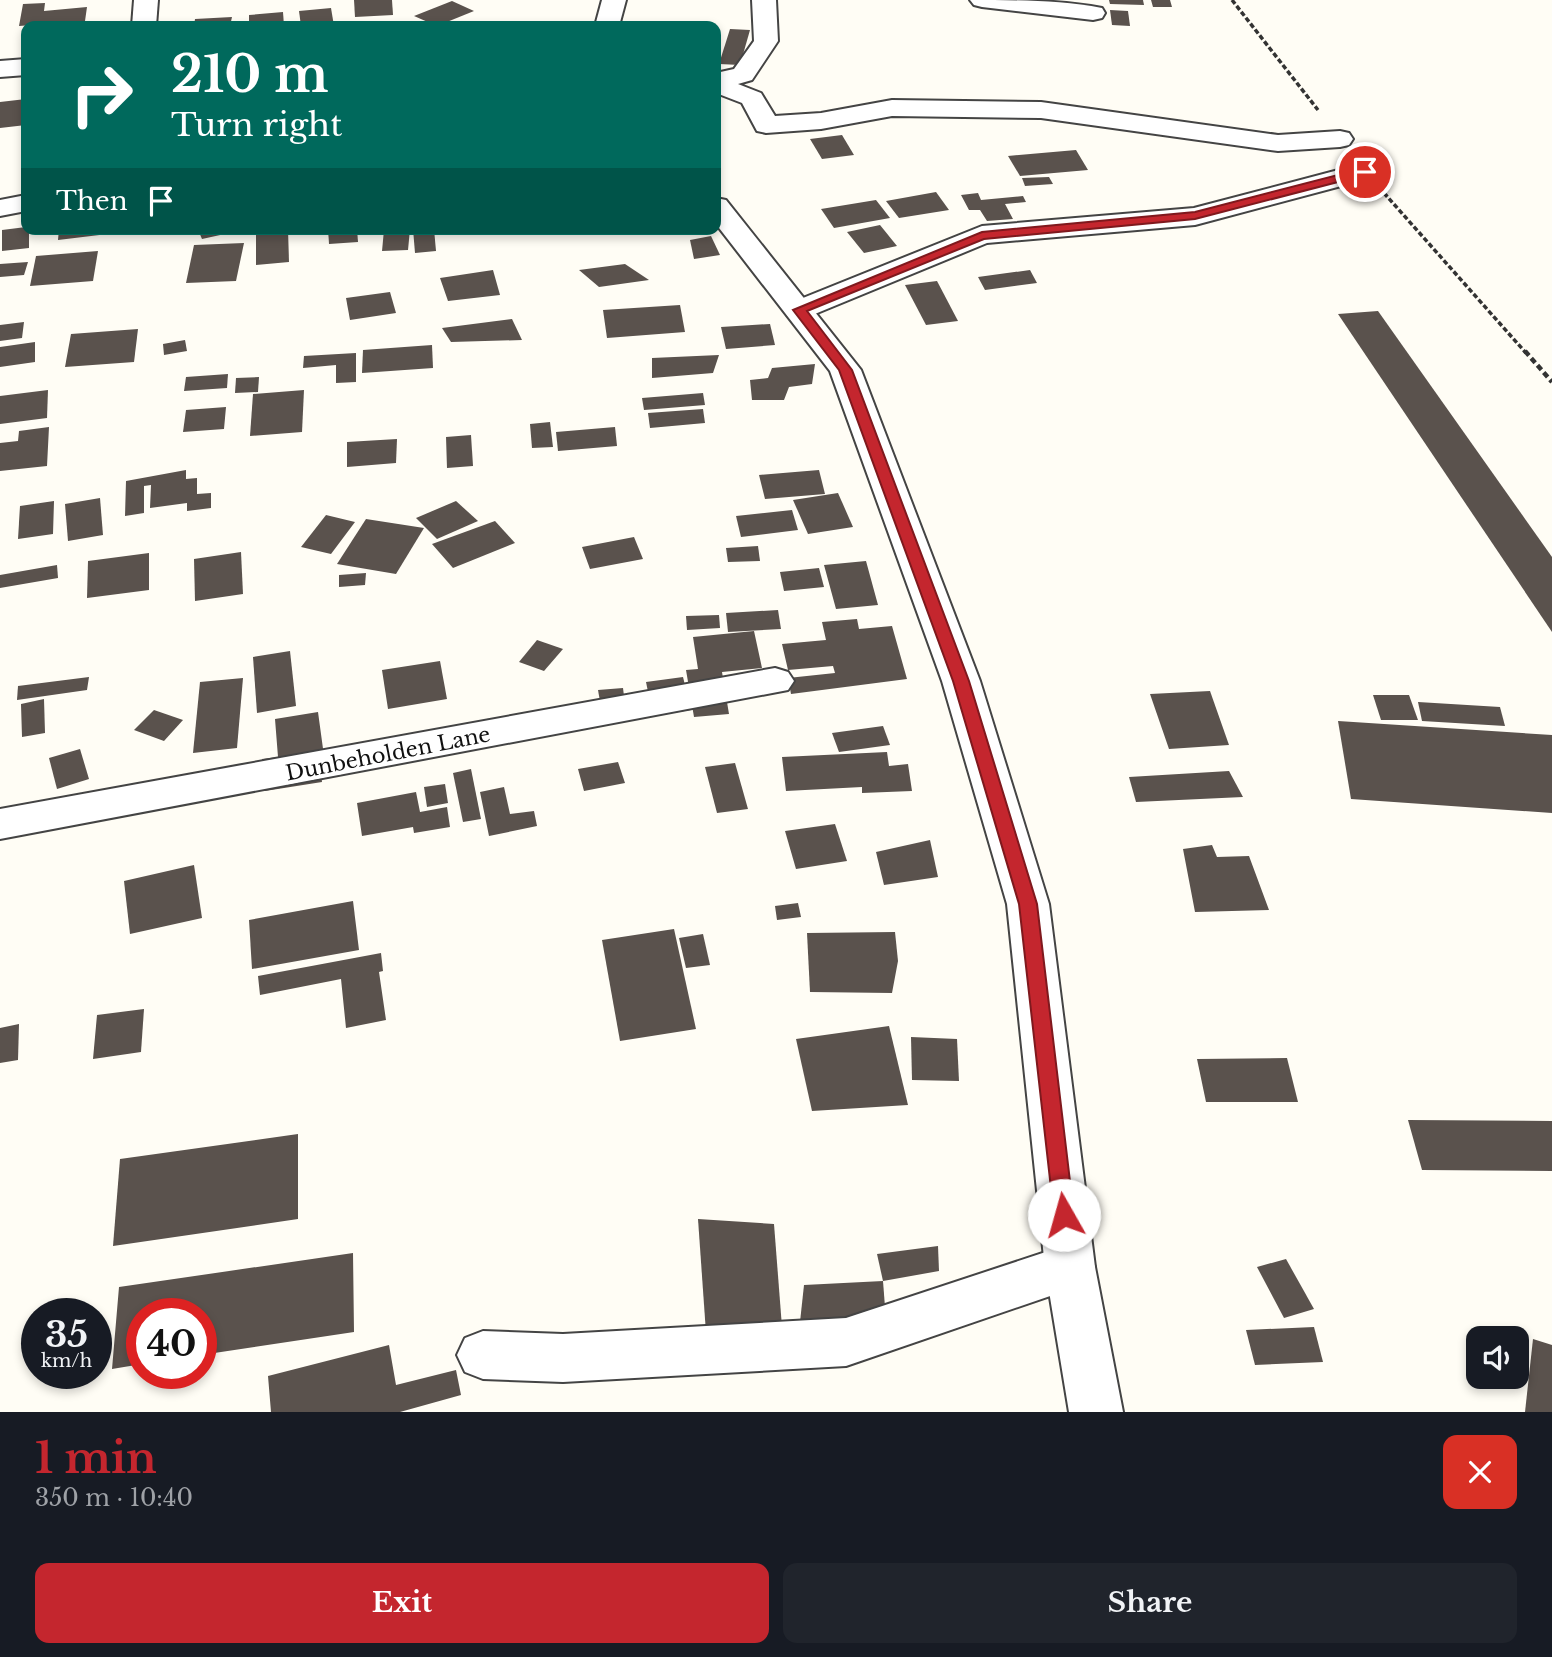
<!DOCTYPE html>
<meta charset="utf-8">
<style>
body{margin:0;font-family:"Libre Baskerville",serif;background:#20242c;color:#f1f3f6;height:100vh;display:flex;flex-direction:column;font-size:26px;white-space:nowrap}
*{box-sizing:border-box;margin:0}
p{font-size:23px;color:#9ea1a6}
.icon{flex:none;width:38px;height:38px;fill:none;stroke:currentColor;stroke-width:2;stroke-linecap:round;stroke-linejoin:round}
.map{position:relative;height:1412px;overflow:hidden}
.panel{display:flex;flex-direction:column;background:#171b24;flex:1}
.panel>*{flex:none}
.guide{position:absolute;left:21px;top:21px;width:700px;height:214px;border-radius:14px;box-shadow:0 4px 10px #0003;background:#00695c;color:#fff;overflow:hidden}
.fabs{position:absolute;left:1466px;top:1326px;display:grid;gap:14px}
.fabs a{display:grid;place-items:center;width:63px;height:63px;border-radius:14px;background:#171b24;box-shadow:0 4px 10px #0003;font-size:35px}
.speed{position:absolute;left:21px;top:1298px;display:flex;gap:14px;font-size:35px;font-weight:700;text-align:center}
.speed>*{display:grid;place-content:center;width:91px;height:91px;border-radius:50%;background:#171b24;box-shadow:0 4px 10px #0003;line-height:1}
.speed small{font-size:18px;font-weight:400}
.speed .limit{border:10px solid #d22;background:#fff;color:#111}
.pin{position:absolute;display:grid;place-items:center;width:60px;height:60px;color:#fff;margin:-30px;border:4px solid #fff;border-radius:50%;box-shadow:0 2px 7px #0007}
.me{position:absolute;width:77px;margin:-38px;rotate:353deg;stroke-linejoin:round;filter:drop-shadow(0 0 5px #0008)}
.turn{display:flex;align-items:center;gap:24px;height:147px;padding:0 35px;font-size:32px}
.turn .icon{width:91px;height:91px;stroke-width:2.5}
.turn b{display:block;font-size:49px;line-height:60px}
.then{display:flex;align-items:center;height:66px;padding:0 35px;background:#0003;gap:14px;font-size:26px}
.round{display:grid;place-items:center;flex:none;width:74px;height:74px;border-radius:14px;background:#20242c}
.summary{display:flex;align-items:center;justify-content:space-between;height:119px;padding:0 35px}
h1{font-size:42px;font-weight:700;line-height:52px;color:#c4262e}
.cta{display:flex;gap:14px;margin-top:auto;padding:14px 35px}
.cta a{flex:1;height:80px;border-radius:14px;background:#c4262e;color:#fff;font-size:28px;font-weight:700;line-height:80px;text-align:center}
.cta a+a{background:#20242c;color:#f1f3f6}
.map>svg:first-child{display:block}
</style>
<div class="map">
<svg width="1552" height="1412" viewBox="0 0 1552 1412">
<rect width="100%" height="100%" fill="#fffdf5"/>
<g fill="#5a524d">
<polygon points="354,0 392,0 393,15 355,17"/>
<polygon points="1109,0 1143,0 1144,5 1110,4"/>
<polygon points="1151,0 1170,0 1172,7 1153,7"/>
<polygon points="452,1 474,11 437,26 414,16"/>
<polygon points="45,3 44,11 87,7 85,21 19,26 23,4"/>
<polygon points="331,8 334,26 301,26 299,11"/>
<polygon points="1110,10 1128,11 1130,26 1112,25"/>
<polygon points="283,12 284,26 249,26 249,15"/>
<polygon points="232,17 230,26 194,26 195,19"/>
<polygon points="730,29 750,30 740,65 719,64"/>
<polygon points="26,99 26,125 0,128 0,102"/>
<polygon points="842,135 854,155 822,159 810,139"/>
<polygon points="1076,150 1088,170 1020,176 1008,156"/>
<polygon points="1049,177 1053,184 1025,186 1022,178"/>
<polygon points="936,192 949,210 899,218 886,201"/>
<polygon points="978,193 981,200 1023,196 1026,202 1005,204 1013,219 987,221 980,210 969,210 961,195"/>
<polygon points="876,200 890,218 834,228 821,209"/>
<polygon points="880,225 897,246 864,253 847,232"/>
<polygon points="26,227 29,229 29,248 2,251 2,230"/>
<polygon points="59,229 115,229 116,233 58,240"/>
<polygon points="214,229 243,229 243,230 202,239 199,232"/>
<polygon points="288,229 289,262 256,265 256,231"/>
<polygon points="328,229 357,229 358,242 329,244"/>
<polygon points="410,229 408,250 382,251 384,230"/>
<polygon points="413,229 434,229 436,251 415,253"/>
<polygon points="711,236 720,255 694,259 690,240"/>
<polygon points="244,243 236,281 186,283 194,245"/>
<polygon points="98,251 93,281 30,286 36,256"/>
<polygon points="28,262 24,275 0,277 0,264"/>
<polygon points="625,264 649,280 599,287 579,270"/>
<polygon points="493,270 500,295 448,301 440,278"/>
<polygon points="1030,270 1037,283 985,290 978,277"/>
<polygon points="937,281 958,321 926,325 905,285"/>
<polygon points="390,292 396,313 350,320 346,298"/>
<polygon points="680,305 685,332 607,338 603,310"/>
<polygon points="1378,311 1552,557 1552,632 1338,314"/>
<polygon points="512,319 522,340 451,342 442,328"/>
<polygon points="24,322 22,338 0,341 0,325"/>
<polygon points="770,324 775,345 726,349 721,327"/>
<polygon points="138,329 134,362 65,367 71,334"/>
<polygon points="185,340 187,351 164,355 163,344"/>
<polygon points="35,342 35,362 0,367 0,347"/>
<polygon points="432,345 433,368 362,373 363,350"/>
<polygon points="356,353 356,382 336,383 336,365 303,368 304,356"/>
<polygon points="719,355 713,373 652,378 652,358"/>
<polygon points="815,364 812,384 789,387 784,400 752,400 750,380 768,378 772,368"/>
<polygon points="228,374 227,388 184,391 186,377"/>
<polygon points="259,377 258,392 235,393 236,378"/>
<polygon points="48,390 47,418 0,424 0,396"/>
<polygon points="304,390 302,432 250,436 253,394"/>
<polygon points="703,393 705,405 644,410 642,398"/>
<polygon points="226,407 224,429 183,432 186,410"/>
<polygon points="703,409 705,423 650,428 648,413"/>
<polygon points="550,422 553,447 532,448 530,424"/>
<polygon points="49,427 47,466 0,471 0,443 18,441 19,431"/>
<polygon points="615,427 617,446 558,451 556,432"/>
<polygon points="471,435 473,466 447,468 446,437"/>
<polygon points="397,439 396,463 347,467 347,442"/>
<polygon points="186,470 186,479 197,478 197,494 211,493 211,508 187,511 187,503 150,508 151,485 144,486 144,513 125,516 126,481"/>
<polygon points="819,470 825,494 765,499 759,475"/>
<polygon points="838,493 853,527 808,534 793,500"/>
<polygon points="100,498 103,535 68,541 65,504"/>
<polygon points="54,501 53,534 18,539 20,506"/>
<polygon points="456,501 478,521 437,539 416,518"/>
<polygon points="792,510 798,530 741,537 736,516"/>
<polygon points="326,515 355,522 331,554 301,547"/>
<polygon points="366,519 424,528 396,574 337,564"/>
<polygon points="495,521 515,543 453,568 432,544"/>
<polygon points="634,537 643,559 590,569 582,547"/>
<polygon points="758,546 760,561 728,562 726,548"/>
<polygon points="241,552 243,594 195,601 194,559"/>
<polygon points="149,553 149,590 87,598 88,561"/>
<polygon points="866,561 878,605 836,609 824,565"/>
<polygon points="57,565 58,578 0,588 0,575"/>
<polygon points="819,568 824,587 784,591 780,572"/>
<polygon points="366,573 365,585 339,587 339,575"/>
<polygon points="778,610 781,629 728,632 726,613"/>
<polygon points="719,615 720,628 687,630 686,616"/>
<polygon points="857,619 859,629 892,626 907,679 791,694 788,678 835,673 833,666 788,670 782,644 826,640 822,622"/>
<polygon points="754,631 762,668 722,672 729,714 694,717 686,670 698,669 693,637"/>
<polygon points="537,640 563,649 544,671 519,662"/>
<polygon points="290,651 296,706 257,713 253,657"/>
<polygon points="440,661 447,699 388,709 382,670"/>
<polygon points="89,677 87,690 17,700 18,686"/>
<polygon points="683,677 691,710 653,716 646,682"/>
<polygon points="243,678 237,748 193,753 200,682"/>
<polygon points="623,688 625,704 601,707 598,690"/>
<polygon points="1210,691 1229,745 1169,749 1150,694"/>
<polygon points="1373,695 1409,695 1418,720 1381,720"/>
<polygon points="44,699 45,733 22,737 21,704"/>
<polygon points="1418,702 1500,707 1505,726 1422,721"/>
<polygon points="154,710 183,720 164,741 134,730"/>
<polygon points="318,712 324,756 319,757 322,782 265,791 262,759 278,757 275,719"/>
<polygon points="1338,721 1552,735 1552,813 1351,799"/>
<polygon points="883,726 890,745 839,752 832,733"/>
<polygon points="80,749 89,779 57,789 49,758"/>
<polygon points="887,752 889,766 908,764 912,791 862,793 862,787 786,791 782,757"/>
<polygon points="618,762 625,783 584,791 578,769"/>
<polygon points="735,763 748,809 717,813 705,767"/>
<polygon points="471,769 481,819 463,822 453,773"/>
<polygon points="1229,771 1243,797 1136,802 1129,777"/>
<polygon points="445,784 448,803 427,807 424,787"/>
<polygon points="504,787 510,814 534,811 537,826 489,836 480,792"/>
<polygon points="416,792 420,812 447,807 450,827 414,833 413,827 362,836 357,803"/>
<polygon points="835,824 847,861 796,869 785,831"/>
<polygon points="930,840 938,877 884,885 876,852"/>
<polygon points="1212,845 1217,857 1249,856 1269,910 1195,912 1183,849"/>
<polygon points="194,865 202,918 130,934 124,881"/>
<polygon points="353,901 359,950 252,969 249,920"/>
<polygon points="798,903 801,917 777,920 775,906"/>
<polygon points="674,929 696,1029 620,1041 602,940"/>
<polygon points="895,932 898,961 892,993 810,992 807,933"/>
<polygon points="703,934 710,965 686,968 679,938"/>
<polygon points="381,953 383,971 379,972 386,1020 346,1028 341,979 260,995 258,976"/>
<polygon points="144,1009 141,1052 93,1059 97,1015"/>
<polygon points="19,1024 18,1060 0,1063 0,1028"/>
<polygon points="889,1026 908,1105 812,1111 796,1039"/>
<polygon points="911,1037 957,1039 959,1081 912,1080"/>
<polygon points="1287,1058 1298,1102 1206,1102 1197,1059"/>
<polygon points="1408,1120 1552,1121 1552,1171 1422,1170"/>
<polygon points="298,1134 298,1219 113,1246 120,1159"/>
<polygon points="698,1219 774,1224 782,1327 706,1333"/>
<polygon points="938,1246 939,1271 883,1281 877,1254"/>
<polygon points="353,1253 354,1332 201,1355 201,1314 142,1314 142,1364 112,1369 119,1287"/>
<polygon points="1286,1259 1314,1309 1284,1318 1257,1267"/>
<polygon points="883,1281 886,1320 800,1322 804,1285"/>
<polygon points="1314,1327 1323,1362 1255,1365 1246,1330"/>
<polygon points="1533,1339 1552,1345 1552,1412 1525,1412"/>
<polygon points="389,1345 396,1385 456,1370 461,1395 400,1412 271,1412 268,1376"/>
</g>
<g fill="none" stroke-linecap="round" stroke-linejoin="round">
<g stroke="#444" stroke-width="4">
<g id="minor">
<polygon points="134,0 158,0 156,26 132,26"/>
<polygon points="752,0 776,0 778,41 752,80 738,84 761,93 775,116 821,113 892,100 1041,102 1278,135 1340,131 1349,133 1353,139 1349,145 1340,147 1278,151 1041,118 892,116 821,129 766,133 757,131 742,103 716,93 716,73 734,69 754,41"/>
<path d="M 970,0 C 1014,0 1059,0 1102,8 L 1105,13 L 1102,18 L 1093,20 L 982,7 L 974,5 Z"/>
<polygon points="26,59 26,75 0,77 0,61"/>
<polygon points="1365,163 1375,165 1379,171 1375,177 1195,225 987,243 810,316 799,319 788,316 784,310 788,304 982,226 1194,208"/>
<polygon points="26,195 26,211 0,216 0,200"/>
<polygon points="775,668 788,672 794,681 788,690 0,839 0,809"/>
<polygon points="1070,1244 1088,1251 1095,1267 1088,1283 846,1366 563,1382 483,1379 465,1372 457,1355 465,1338 483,1331 563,1334 846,1318"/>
</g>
</g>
<g stroke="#444" stroke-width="4">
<g id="tertiary">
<polygon points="602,0 626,0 619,26 595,26"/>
<polygon points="716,198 726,200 861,370 980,681 1049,904 1095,1267 1123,1412 1069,1412 1045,1267 1007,904 942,681 830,371 716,224"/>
</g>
</g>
<g stroke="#333" stroke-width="3.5" stroke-dasharray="5 2.5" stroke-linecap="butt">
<polyline points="1232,0 1318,110"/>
<polyline points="1384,193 1526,353"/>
</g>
<polyline stroke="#333" stroke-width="4.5" stroke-dasharray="6 3.5" stroke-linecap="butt" points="1525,351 1552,382"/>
<use href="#minor" fill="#fff" fill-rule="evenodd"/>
<use href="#tertiary" fill="#fff" fill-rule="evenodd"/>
</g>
<polygon fill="#c4262e" stroke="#7f191e" stroke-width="2" points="1365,168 1369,169 1369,174 1195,219 984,239 807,311 852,370 969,681 1037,904 1074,1215 1071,1222 1064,1224 1057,1222 1054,1215 1019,904 953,681 839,370 793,310 982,232 1195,212"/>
<g text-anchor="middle" stroke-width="7" stroke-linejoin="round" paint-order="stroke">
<g font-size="21" fill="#111" stroke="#fff">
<text transform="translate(388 754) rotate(-11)" y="7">Dunbeholden Lane</text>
</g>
</g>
</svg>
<div class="fabs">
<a><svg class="icon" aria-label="sound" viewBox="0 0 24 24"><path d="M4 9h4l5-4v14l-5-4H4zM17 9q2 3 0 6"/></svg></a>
</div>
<div class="speed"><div>35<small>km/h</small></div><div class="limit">40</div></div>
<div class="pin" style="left:1365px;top:172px;background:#d93025"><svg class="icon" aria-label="arrive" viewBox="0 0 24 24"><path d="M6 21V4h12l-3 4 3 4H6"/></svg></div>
<svg class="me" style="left:1064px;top:1215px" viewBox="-20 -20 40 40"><circle r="19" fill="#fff"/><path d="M0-13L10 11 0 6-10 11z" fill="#c4262e"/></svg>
<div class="guide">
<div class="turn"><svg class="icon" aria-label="right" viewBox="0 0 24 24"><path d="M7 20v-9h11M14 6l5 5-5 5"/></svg><div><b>210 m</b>Turn right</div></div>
<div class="then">Then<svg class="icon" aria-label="arrive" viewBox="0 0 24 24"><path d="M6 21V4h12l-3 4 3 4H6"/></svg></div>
</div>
</div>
<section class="panel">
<div class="summary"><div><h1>1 min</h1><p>350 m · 10:40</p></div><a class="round" style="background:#d93025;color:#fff"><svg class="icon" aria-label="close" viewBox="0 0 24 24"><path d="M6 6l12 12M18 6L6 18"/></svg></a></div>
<div class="cta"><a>Exit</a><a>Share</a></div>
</section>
